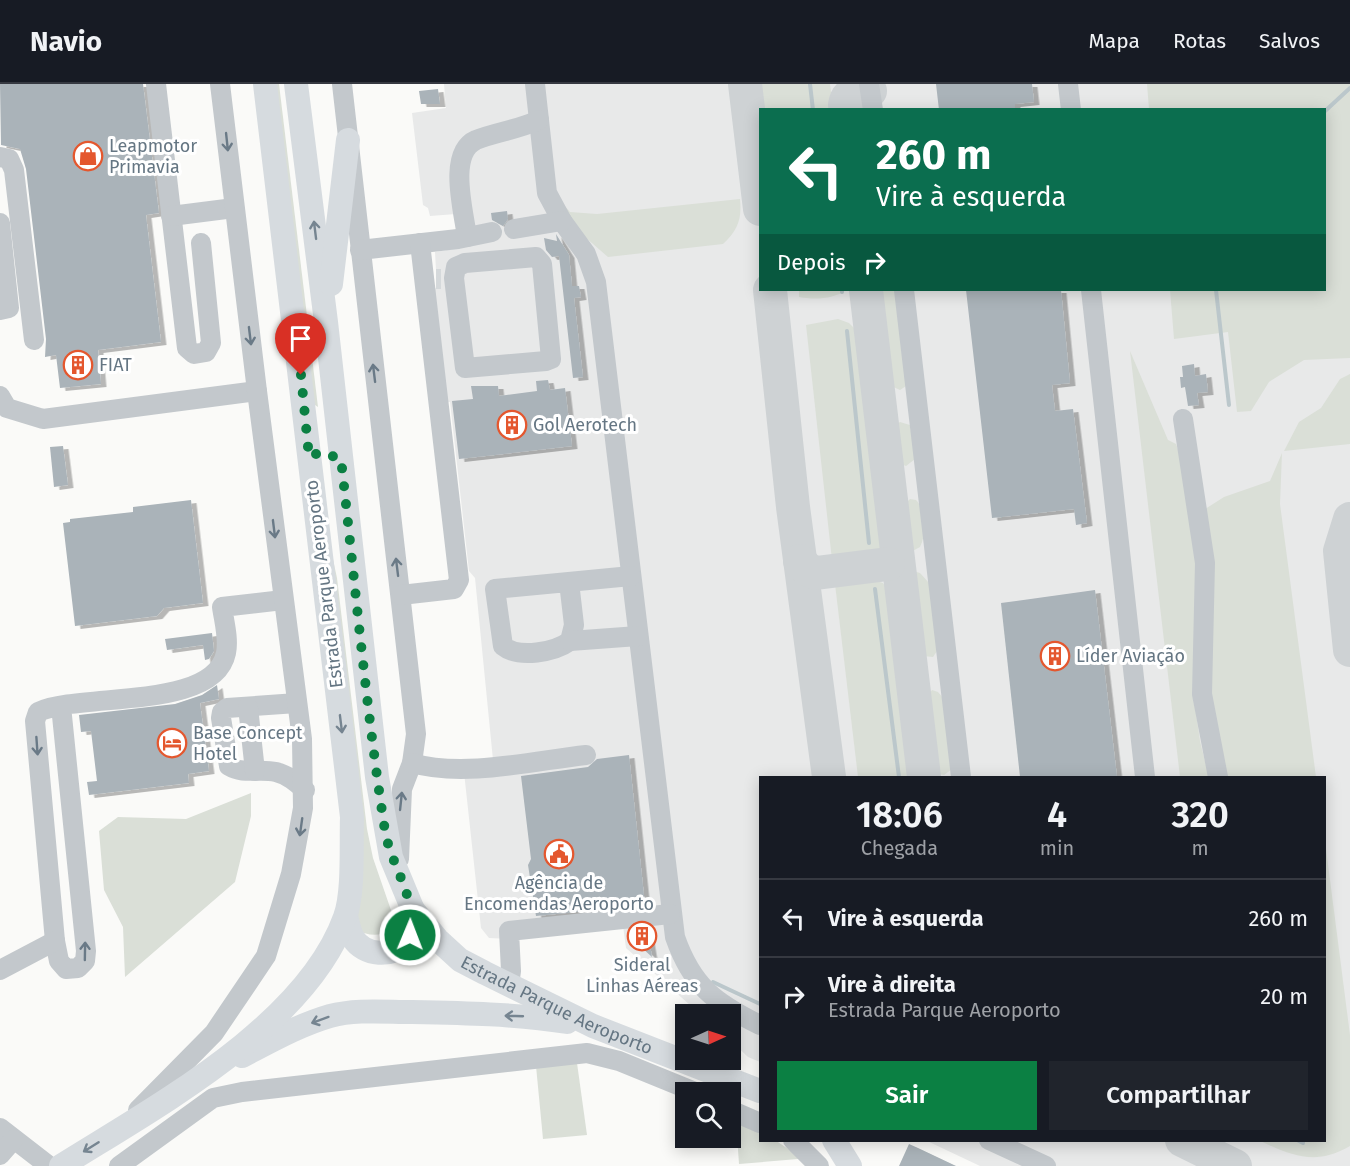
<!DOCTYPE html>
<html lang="pt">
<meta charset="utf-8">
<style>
body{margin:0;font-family:"Fira Sans",sans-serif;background:#20242c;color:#f1f3f6;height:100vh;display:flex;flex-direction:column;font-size:22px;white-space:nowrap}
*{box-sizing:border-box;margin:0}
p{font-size:20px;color:#9ea1a6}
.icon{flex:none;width:33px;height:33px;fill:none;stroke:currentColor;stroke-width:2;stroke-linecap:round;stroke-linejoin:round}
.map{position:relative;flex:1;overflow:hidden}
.side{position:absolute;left:759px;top:692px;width:567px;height:366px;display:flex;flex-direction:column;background:#171b24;border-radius:0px;box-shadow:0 3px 15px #0003}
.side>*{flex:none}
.guide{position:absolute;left:759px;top:24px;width:567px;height:183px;border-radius:0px;box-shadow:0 3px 15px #0003;background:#0b6e4f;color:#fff;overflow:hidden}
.needle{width:39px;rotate:87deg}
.fabs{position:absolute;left:675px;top:920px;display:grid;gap:12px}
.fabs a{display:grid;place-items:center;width:66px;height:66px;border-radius:0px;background:#171b24;box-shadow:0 3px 15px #0003;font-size:30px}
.pin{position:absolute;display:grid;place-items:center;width:51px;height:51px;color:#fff;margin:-62px -26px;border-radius:50% 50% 50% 0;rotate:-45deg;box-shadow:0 0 6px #0007}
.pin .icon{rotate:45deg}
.me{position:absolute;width:66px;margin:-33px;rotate:1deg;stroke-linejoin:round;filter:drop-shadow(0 0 4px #0008)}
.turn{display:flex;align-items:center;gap:21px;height:126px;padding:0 18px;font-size:27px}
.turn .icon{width:78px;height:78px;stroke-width:2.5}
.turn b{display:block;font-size:42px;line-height:51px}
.then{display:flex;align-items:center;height:57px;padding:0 18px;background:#0003;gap:12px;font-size:22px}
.eta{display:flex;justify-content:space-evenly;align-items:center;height:102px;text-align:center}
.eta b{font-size:36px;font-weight:600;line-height:42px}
.primary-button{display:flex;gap:12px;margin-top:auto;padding:12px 18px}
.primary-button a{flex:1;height:69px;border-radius:0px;background:#0b8043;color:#fff;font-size:24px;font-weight:600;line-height:69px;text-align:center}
.primary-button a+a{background:#20242c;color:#f1f3f6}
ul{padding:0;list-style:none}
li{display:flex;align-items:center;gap:18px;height:78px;padding:0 18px;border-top:2px solid #363941}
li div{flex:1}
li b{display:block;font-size:22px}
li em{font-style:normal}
header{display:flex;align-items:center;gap:36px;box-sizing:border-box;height:84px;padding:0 30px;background:#171b24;border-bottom:2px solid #363941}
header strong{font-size:28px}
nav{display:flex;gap:33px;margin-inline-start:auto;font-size:21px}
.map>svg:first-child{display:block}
</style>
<header>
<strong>Navio</strong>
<nav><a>Mapa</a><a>Rotas</a><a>Salvos</a></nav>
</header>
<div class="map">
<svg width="1350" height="1082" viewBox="0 0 1350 1082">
<defs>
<filter id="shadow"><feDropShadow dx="5.5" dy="3" stdDeviation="0" flood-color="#0004"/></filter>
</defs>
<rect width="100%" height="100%" fill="#fafaf8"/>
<path fill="#e8e9e9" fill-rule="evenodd" d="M 444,0 L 1350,0 L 1350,1082 L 980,1082 L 925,1056 L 1324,1056 L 1324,693 L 760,693 L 760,978 L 748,973 L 731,957 L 730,930 L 700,930 L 626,864 L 623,842 L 510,855 L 489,854 L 481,844 L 463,679 L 493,676 L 475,494 L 469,487 L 450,318 L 442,319 L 431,205 L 437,204 L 435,168 L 459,164 L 456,130 L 430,132 L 428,124 L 423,121 L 412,29 L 446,24 ZM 760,26 L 1324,26 L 1324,206 L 760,206 Z"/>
<g fill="#dadfd7">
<polygon points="268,0 279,0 318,323 312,319"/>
<polygon points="759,0 830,0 833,25 763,25"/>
<polygon points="1147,0 1350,0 1350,274 1304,276 1269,298 1251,327 1237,328 1228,248 1174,255 1170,206 1324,206 1324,26 1149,25"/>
<path d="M 740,115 C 742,135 738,146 723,160 L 608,173 L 577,146 L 564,121 L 570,128 L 597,130 Z"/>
<path d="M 799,206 L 846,206 C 834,215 815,216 799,213 Z"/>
<polygon points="876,206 895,206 906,302 900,306 887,300"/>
<polygon points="838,235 849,239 861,251 884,457 876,473 844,477 832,476 806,241"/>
<polygon points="1130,267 1168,356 1176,360 1186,387 1197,475 1193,608 1200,657 1209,693 1180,693"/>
<polygon points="1350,290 1350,360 1284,367 1299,338 1321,324 1340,295"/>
<path d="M 900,338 L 910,341 L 915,375 L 906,382 L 896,378 C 894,365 887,346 900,338 Z"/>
<polygon points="1282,369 1280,420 1316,693 1217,693 1208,656 1202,427 1224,413 1270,397"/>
<path d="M 910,415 L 916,416 C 926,426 927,449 920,463 L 907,470 L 902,423 Z"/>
<path d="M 327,448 L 337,494 L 367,745 L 373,774 L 393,832 C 396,853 370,855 356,845 Z"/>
<polygon points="913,487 920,489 929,499 937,567 933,573 923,572 919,568 910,492"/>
<polygon points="873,496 883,499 888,508 910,693 858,693 835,500"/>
<polygon points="932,606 938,608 943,614 952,685 944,691 938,690 931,677 924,617"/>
<polygon points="251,709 251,732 235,798 125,893 123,843 104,806 99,747 118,733 186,735"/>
<path d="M 1325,757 L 1350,951 L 1350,1062 C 1316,1082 1292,1072 1258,1056 L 1324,1056 Z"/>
<polygon points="577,979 587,1051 543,1055 536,982"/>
<polygon points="736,1037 760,1048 760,1056 775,1056 797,1071 798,1075 739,1080"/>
</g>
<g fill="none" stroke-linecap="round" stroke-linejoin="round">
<g stroke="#bbc7cb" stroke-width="4">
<polyline points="810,0 813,26"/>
<polyline points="1324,28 1350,4"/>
<polyline points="842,206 842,208"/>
<polyline points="1216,206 1229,321"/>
<polyline points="847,247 869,459"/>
<polyline points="875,505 899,693"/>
<polyline points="713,898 760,920"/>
<polyline points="1297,1056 1303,1059"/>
</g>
<g stroke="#ced2d4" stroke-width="34">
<polyline points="745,0 760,125"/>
<path d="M 845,21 C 847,7 858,8 870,7"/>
<polyline points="770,206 793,423 829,693"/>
<polyline points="866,206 924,693"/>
<polyline points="1350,435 1340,467 1350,566"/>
<polyline points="800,477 807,485 816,489 888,480"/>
<polyline points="1182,1056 1235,1082"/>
</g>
</g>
<g fill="#aab3b9" filter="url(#shadow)">
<polygon points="0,0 143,0 159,129 146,131 161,258 98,266 101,300 60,304 56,271 45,273 46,255 26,85 20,65 1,61"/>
<polygon points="936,0 1032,0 1034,18 1015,20 1015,25 1010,26 939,26"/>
<polygon points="438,5 440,20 421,20 419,7"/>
<polygon points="507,127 508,135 503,142 492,136 491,129"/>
<polygon points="556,150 569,171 572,202 579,202 581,213 574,214 583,293 573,294 559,172 552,173 546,166 544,154 557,157"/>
<polygon points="966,206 1061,206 1070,299 1052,301 1055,327 1073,325 1087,439 1076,441 1074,425 992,434"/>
<polygon points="1194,280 1195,292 1206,290 1208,308 1197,309 1199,321 1188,322 1185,303 1181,304 1180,293 1183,293 1182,282"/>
<polygon points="548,296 550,306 565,304 572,362 459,375 452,317 473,315 471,302 498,302 499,312 537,307 536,297"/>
<polygon points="63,362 68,401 54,403 50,363"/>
<polygon points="191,416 203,519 164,524 157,532 75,542 63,439 70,438 70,435 133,428 133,423"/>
<polygon points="1095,506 1117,693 1020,693 1001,519"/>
<polygon points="212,549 214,567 209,575 205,576 203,561 167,566 165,555"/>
<polygon points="217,601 219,615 200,619 209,687 188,690 189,699 89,711 87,698 97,697 91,647 81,648 79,631 175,620 202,611"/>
<polygon points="629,671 645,821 536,832 528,781 531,775 521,692 588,683 597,675"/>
<polygon points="648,844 649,855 652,873 641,863 640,858 636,859 636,855 629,855 628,847"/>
<polygon points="909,1060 918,1064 956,1082 899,1082"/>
</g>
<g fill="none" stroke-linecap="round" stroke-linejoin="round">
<polyline stroke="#d5d9db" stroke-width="20" stroke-dasharray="20 10" stroke-linecap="butt" points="436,195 441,195"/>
<g stroke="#c3c8cc" stroke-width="20">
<polyline points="156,0 187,264 194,270 206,268 211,259 201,159"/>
<polyline points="342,0 416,650 412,679 402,705 399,775"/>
<path d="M 535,0 L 547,109 L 562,137 L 586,170 L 596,198 L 675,853 C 692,902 715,919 760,941"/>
<polyline points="869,0 873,26"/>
<polyline points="1068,0 1071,26"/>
<polyline points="0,73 9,75 14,86 34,256"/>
<polyline points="171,132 234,124"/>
<polyline points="0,139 9,224 0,226"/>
<polyline points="514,145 562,137"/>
<path d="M 467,153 C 464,128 447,69 476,56 C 496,48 517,46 539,36"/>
<polyline points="360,166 458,155 492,148"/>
<polygon points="536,173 542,180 551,275 546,277 465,284 454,194 456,183 465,179"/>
<polyline points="904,206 961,693"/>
<polyline points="1091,206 1145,693"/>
<polyline points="0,312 7,324 43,335 257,307"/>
<polyline points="1183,335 1205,479 1202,610 1218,693"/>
<path d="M 569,498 L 574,541 L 570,557 C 555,568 519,575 503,562 L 495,505 L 631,492"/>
<polyline points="401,511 454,505 459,496 420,159"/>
<polyline points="570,557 638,552"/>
<path d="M 297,619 L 227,624 L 222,628 L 221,634 L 229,682 C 244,691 259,684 276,688 C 288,691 296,698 305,706"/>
<path d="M 61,622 L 86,867 L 85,877 L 78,884 L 66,885 L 59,877 L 55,857 L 35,637 L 38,628 C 81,608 214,627 226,569 C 229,555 224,537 222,523 L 283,516"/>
<polyline points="248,623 255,687"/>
<path d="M 412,679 C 463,694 533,677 586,671"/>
<polyline points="0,886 55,857"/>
<polyline points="509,901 511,887 509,847 670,830"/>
<polyline points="138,1026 214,949 266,872 291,790 303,724 302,655 257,307 220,0"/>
<polyline points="730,1026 760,1039"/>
<polyline points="0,1044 49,1082"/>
<polyline points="793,1056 819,1082"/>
<polyline points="989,1056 1046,1082"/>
<polyline points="0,1071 13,1056"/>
<polyline points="119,1082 213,1014 242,1008 587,969 619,977 695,1008"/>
</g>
<g stroke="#d6dbdf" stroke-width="24">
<path id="s1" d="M 296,0 L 326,238 L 377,693 L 391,773 L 413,826 L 437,855 L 460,876 L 485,889 L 593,942 L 760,1007"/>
<polyline points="331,200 348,56"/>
<path d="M 346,832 C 348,839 349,847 353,854 C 364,872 393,874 407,858 C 414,849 413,836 413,826"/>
<path d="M 242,972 C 271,957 299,941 330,932 C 356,925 385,928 412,928 C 464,929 516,930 567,938"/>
<polyline points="834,1056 850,1082"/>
<path d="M 61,1082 C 155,1023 306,942 345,833 C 354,809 351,760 352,733 L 265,0"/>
</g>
</g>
<defs><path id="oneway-shaft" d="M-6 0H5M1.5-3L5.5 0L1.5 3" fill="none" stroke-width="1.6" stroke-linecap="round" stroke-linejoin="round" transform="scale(1.5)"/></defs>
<g stroke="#6a7a87">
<use href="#oneway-shaft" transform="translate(227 58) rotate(84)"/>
<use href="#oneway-shaft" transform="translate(250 252) rotate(83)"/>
<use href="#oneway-shaft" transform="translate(374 289) rotate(-97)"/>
<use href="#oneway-shaft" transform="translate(274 445) rotate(83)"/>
<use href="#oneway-shaft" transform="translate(397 483) rotate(-97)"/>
<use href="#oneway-shaft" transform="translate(37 662) rotate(86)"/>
<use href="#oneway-shaft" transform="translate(401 717) rotate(-84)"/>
<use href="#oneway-shaft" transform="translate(301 743) rotate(98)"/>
<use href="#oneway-shaft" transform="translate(85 867) rotate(-89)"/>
</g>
<g stroke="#768591">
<use href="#oneway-shaft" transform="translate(315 146) rotate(-97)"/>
<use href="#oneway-shaft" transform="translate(341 640) rotate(83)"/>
<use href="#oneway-shaft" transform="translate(514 932) rotate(-178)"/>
<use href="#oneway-shaft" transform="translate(320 936) rotate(160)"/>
<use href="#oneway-shaft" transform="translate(91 1063) rotate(148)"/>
</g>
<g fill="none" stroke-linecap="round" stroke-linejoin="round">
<path stroke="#0b8043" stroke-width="10" stroke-dasharray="0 18" d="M 301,291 L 309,373 L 321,368 L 341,375 C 355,499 366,624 385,747 C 391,782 418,815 410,851"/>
</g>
<defs>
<g id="shop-ring" transform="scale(1.5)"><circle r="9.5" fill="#fff" stroke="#e4572e" stroke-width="1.5"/><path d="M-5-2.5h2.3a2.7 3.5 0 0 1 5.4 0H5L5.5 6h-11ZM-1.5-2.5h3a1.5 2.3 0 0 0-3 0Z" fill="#e4572e"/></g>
<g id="building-ring" transform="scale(1.5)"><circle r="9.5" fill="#fff" stroke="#e4572e" stroke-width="1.5"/><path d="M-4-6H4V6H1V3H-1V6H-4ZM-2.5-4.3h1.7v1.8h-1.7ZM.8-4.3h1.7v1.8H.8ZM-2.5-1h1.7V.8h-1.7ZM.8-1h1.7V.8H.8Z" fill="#e4572e"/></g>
<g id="hotel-ring" transform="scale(1.5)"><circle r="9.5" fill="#fff" stroke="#e4572e" stroke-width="1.5"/><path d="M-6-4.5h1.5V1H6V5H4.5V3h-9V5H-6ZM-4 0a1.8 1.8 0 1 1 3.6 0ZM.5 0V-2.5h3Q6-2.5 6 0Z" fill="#e4572e"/></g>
<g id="civic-ring" transform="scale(1.5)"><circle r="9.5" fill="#fff" stroke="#e4572e" stroke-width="1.5"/><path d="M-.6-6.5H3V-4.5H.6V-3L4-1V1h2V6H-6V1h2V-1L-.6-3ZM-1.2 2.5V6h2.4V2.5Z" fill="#e4572e"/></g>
</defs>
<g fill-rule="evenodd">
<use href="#shop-ring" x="88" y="72"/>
<use href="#building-ring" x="78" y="281"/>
<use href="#building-ring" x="512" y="341"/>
<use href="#building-ring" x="1055" y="572"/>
<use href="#hotel-ring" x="172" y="659"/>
<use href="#civic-ring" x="559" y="770"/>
<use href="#building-ring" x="642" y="852"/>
</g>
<g text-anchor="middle" stroke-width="6" stroke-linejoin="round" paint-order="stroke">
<g font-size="18" fill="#657683" stroke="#fff" text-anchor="start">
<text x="109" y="68">Leapmotor<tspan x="109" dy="21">Primavia</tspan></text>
<text x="99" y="287">FIAT</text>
<text x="533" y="347">Gol Aerotech</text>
<text x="1076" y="578">Líder Aviação</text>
<text x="193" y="655">Base Concept<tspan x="193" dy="21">Hotel</tspan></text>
<text x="559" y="805" text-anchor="middle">Agência de<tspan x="559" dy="21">Encomendas Aeroporto</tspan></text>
<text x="642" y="887" text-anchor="middle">Sideral<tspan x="642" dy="21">Linhas Aéreas</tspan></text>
</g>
<g font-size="18" fill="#657683" stroke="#fff">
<text transform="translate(324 500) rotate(-97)" y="6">Estrada Parque Aeroporto</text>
<text dy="6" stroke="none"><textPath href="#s1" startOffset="1012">Estrada Parque Aeroporto</textPath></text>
</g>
</g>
</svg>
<div class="fabs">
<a><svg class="needle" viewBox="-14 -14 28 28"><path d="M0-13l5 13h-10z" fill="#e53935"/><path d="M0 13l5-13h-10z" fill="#9ea1a6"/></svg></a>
<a><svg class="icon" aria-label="search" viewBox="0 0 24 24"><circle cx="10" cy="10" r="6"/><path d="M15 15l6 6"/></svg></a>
</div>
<div class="pin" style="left:301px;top:291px;background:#d93025"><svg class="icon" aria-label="arrive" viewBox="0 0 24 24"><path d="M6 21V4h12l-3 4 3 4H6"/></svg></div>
<svg class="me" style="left:410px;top:851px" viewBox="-20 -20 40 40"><circle r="17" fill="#0b8043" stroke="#fff" stroke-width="3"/><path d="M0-11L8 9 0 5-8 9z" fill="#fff"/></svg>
<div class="guide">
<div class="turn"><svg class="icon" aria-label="left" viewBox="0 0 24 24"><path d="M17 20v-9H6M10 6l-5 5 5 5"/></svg><div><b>260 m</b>Vire à esquerda</div></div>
<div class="then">Depois<svg class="icon" aria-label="right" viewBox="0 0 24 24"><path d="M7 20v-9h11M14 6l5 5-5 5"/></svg></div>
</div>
<section class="side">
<div class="eta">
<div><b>18:06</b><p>Chegada</p></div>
<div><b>4</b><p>min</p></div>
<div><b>320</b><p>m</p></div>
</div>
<ul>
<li><svg class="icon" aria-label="left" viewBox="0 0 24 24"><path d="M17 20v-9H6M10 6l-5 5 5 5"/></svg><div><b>Vire à esquerda</b></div><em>260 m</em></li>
<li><svg class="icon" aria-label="right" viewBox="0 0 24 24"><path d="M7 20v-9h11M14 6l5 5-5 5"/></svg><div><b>Vire à direita</b><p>Estrada Parque Aeroporto</p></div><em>20 m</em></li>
</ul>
<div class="primary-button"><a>Sair</a><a>Compartilhar</a></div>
</section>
</div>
